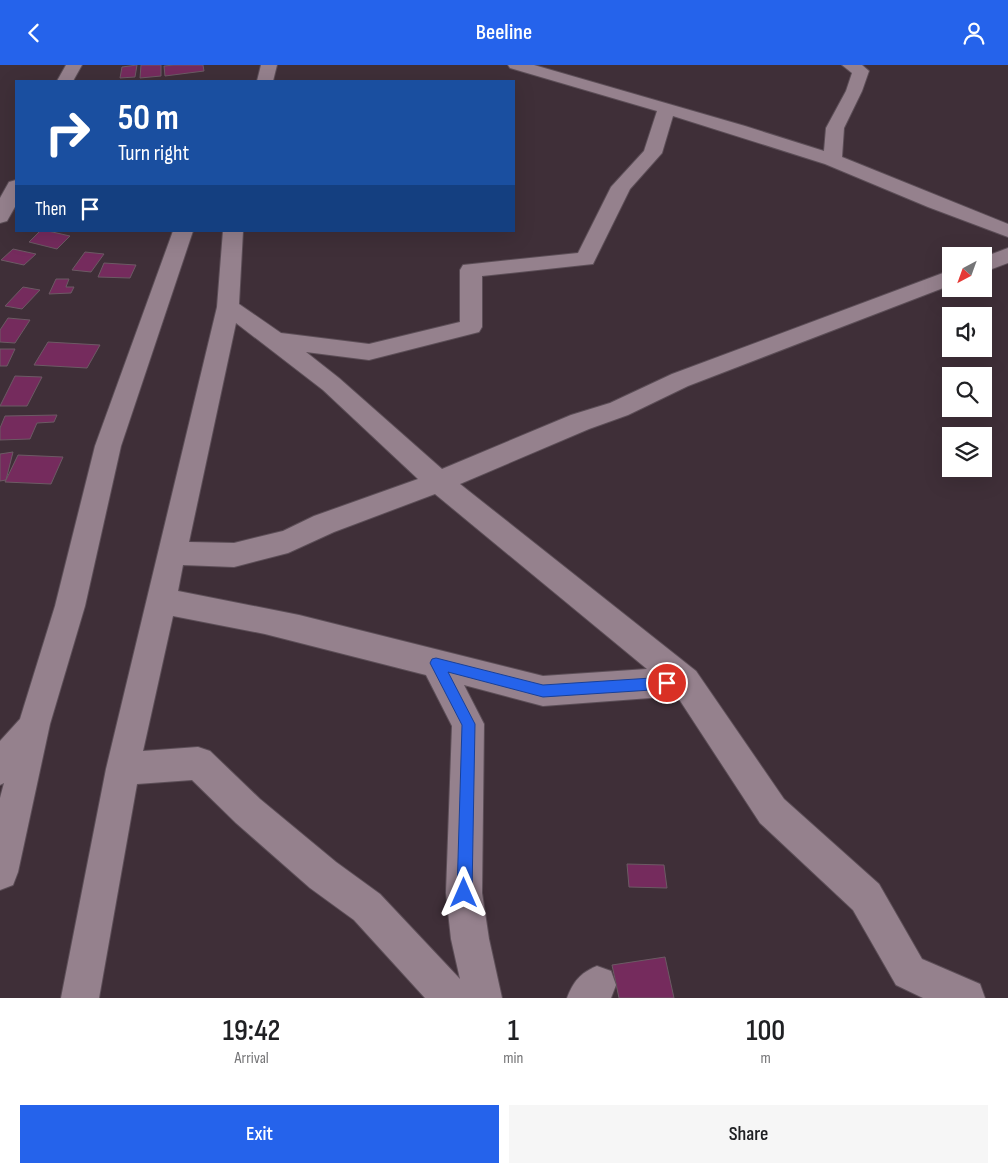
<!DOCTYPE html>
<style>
body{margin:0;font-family:"Sofia Sans Condensed",sans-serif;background:#f6f6f6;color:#202124;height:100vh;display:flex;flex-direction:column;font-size:19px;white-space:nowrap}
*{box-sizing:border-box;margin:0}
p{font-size:16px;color:#757577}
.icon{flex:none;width:28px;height:28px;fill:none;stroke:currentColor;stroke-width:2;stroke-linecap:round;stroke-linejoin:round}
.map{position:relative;height:933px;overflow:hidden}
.side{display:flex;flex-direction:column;background:#fff;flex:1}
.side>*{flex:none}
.guide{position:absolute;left:15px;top:15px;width:500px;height:152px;border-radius:0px;box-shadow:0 5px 20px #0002;background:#1a4fa0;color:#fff;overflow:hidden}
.needle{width:32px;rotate:221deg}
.controls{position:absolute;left:942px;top:182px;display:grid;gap:10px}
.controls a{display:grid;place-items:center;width:50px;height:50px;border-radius:0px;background:#fff;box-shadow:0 5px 20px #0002;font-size:25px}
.pin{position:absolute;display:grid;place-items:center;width:42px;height:42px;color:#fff;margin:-21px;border:2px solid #fff;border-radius:50%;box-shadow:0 1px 5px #0007}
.me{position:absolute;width:55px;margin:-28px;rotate:0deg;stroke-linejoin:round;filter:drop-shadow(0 0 4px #0008)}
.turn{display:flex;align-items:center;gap:18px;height:105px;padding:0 20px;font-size:22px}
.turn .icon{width:65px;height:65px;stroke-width:2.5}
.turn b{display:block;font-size:35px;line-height:42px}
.then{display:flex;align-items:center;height:48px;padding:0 20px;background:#0003;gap:10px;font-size:19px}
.eta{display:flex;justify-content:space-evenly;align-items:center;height:85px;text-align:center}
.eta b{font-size:30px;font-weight:600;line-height:35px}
.primary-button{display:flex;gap:10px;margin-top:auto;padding:10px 20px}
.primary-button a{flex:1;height:58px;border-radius:0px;background:#2563eb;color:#fff;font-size:20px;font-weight:600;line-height:58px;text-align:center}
.primary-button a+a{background:#f6f6f6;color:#202124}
header{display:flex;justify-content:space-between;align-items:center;height:65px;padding:0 20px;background:#2563eb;color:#fff;font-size:22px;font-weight:600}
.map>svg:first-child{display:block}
</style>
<header><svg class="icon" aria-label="back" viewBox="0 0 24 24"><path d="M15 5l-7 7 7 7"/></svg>Beeline<svg class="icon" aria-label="person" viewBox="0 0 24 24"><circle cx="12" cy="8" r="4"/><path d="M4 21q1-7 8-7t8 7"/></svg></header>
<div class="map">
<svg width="1008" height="933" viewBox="0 0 1008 933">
<rect width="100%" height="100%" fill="#3f2f38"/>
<g fill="#752b5d" stroke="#6c5a64">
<polygon points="137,0 135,12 120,13 122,2"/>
<polygon points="141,0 161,0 161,11 140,13"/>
<polygon points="174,0 203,0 204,6 165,11 164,1"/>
<polygon points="40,166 48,166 70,171 57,184 29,177"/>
<polygon points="13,184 36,189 24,200 1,195"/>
<polygon points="85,187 104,189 91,207 72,205"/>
<polygon points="104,198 136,200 130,213 98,212"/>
<polygon points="56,214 69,214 66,222 74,222 71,228 49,229"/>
<polygon points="23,222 40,225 22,244 5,241"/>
<polygon points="8,253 30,255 15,278 0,277 0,265"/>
<polygon points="48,277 100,280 87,303 34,300"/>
<polygon points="0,284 15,284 7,301 0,301"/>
<polygon points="15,311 42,312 27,341 0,341"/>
<polygon points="57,350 54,357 37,358 30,374 0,375 0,363 5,351"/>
<polygon points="13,387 6,415 0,416 0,389"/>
<polygon points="18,390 63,392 51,419 5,417"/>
<polygon points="627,799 664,800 667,823 629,822"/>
<polygon points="665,892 674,933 619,933 612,900"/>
</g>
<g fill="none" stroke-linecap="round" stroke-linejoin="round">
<g stroke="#5c4e57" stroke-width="2">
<g id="street">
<polygon points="66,0 82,0 73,16 57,16"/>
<polygon points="261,0 277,0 273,16 257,16"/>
<path d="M 508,0 L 534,0 L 745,61 L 824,86 L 826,63 L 846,26 L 852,8 L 842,0 L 862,0 L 869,6 L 862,26 L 844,63 L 842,92 L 1008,159 L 1008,172 L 928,142 L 825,99 L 673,51 L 662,88 L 630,124 L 593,199 L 482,211 L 482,262 L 479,267 L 369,295 L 306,287 L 339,313 L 442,404 L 571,350 L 610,338 L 672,309 L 951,205 L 951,220 L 688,321 L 628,350 L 589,364 L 460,419 L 696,606 L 784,734 L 879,819 L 922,894 L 980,919 L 985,933 L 923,933 L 896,920 L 853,845 L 760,758 L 677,631 L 543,641 L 464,620 L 484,659 L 482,828 L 489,874 L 502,933 L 425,933 L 354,855 L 310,823 L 236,758 L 192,715 L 137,719 L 99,933 L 61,933 L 106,704 L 217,242 L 223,166 L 243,166 L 239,239 L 281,268 L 369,279 L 460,257 L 460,205 L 463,200 L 578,188 L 611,122 L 644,86 L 657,46 L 510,3 ZM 236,258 L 323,325 L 418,414 L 314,451 L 283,466 L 234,478 L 189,477 ZM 435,429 L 647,604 L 543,611 L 299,550 L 178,526 L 183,500 L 234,502 L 288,488 L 334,467 ZM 173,551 L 265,569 L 426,610 L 452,661 L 446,828 L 451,874 L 460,914 L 380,829 L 336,797 L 260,734 L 210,686 L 198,682 L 143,686 Z"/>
<polygon points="16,115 16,140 7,156 0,158 0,133 9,117"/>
<polygon points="173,166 193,166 121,381 85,541 50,659 18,807 13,820 0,825 0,733 4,718 0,720 0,676 20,654 55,541 95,381"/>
<polygon points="1008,183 1008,198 984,207 984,192"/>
<path d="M 597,901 L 611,906 L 616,920 L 611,933 L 567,933 C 573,917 580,908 597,901 Z"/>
</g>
</g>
<use href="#street" fill="#95818d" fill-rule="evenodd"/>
</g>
<polygon fill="#2563eb" stroke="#184099" points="436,593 543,620 667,612 672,613 674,618 672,622 667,624 543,632 448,607 475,659 472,828 470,834 464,836 459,834 457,828 462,660 430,598 432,594"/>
</svg>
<div class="controls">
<a><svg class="needle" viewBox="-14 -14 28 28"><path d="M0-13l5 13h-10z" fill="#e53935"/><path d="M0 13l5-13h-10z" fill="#757577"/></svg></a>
<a><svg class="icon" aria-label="sound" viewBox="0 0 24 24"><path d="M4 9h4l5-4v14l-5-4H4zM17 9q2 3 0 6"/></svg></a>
<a><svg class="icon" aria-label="search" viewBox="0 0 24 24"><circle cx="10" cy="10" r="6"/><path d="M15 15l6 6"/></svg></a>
<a><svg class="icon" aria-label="layers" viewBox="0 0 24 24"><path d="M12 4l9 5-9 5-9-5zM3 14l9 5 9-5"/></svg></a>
</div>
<div class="pin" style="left:667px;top:618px;background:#d93025"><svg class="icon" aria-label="arrive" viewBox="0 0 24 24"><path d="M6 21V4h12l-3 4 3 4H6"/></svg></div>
<svg class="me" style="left:464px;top:828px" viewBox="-20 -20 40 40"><path d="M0-17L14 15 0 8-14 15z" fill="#2563eb" stroke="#fff" stroke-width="4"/></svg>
<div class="guide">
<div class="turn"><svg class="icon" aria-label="right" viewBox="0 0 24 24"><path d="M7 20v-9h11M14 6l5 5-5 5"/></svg><div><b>50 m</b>Turn right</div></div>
<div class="then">Then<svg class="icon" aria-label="arrive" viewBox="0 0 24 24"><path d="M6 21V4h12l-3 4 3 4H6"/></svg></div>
</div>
</div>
<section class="side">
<div class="eta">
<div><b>19:42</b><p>Arrival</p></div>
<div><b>1</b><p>min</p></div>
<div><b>100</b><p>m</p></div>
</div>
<div class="primary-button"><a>Exit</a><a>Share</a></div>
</section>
